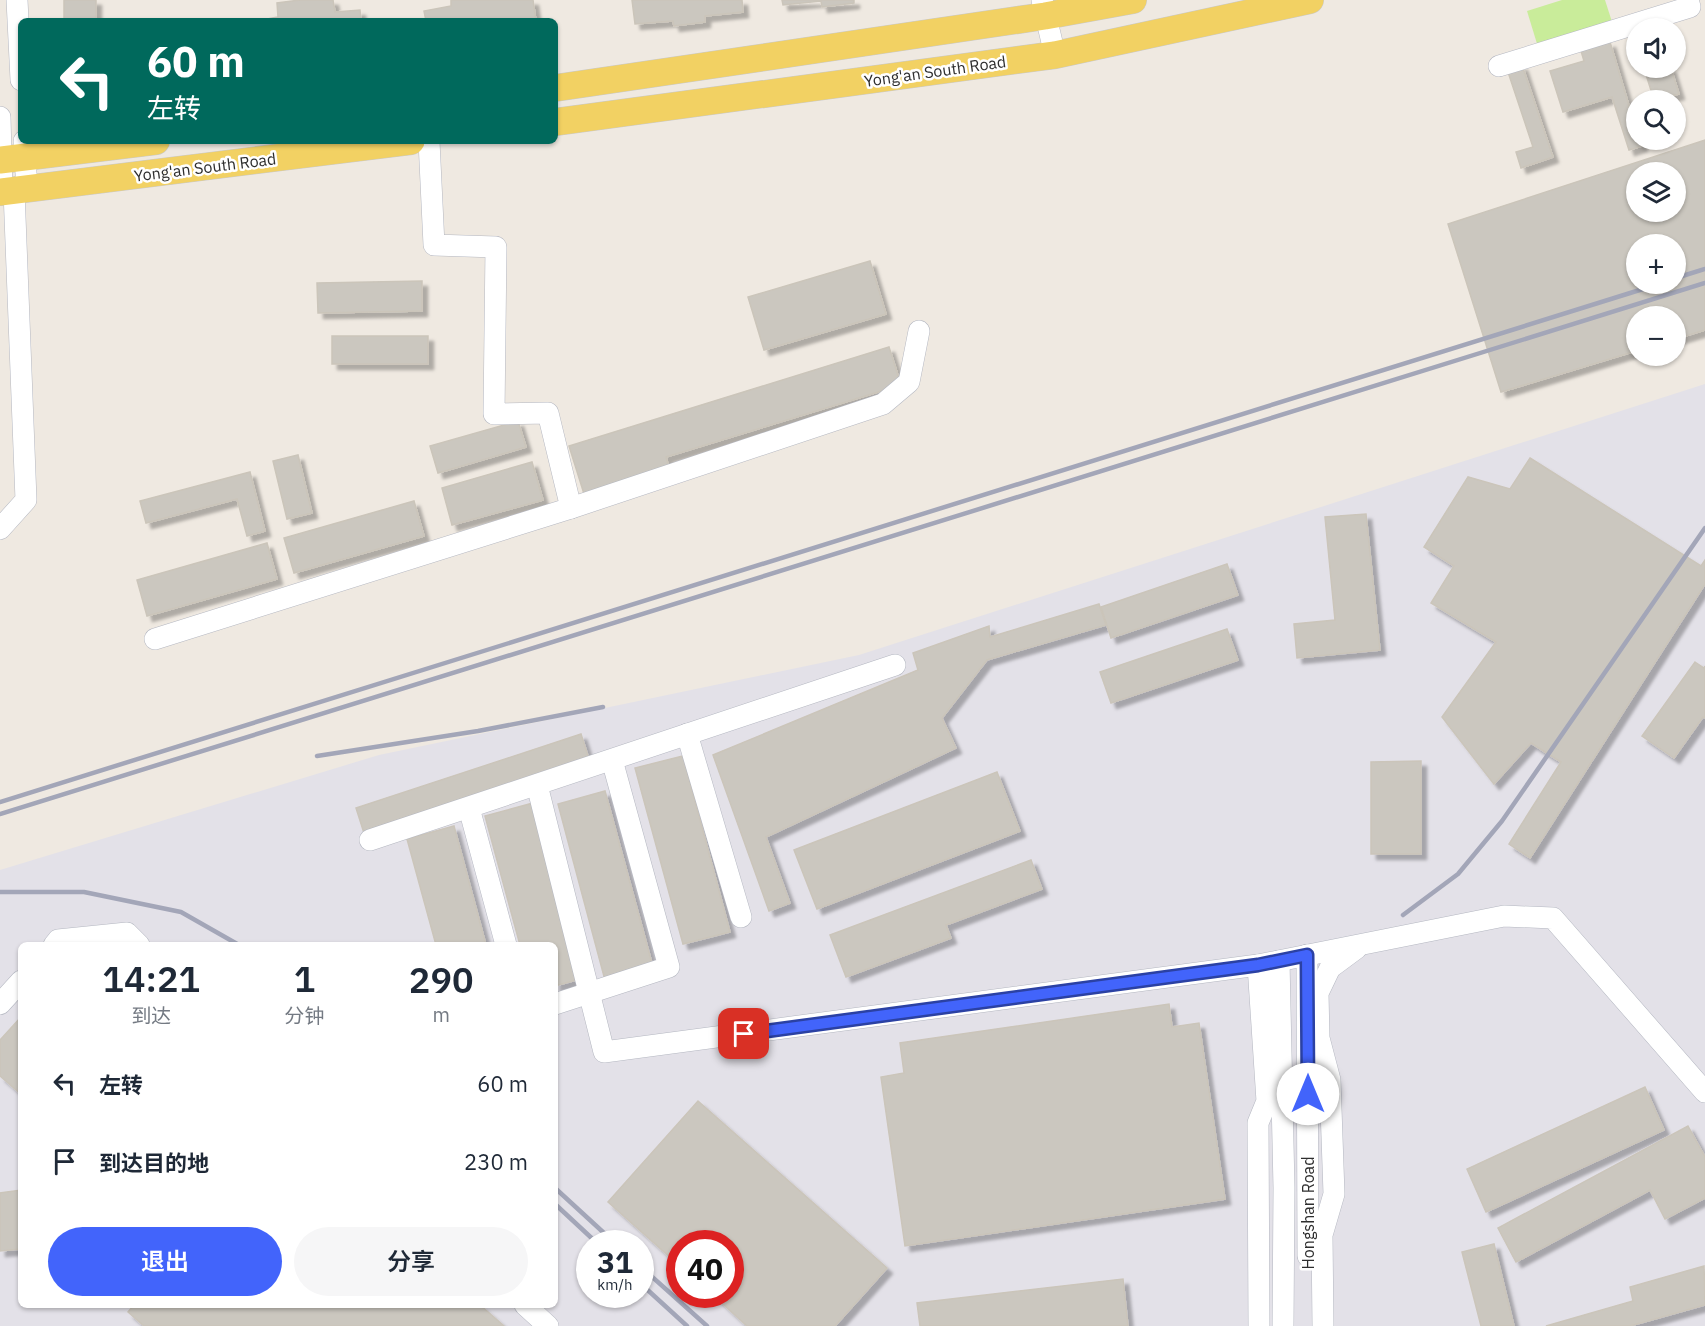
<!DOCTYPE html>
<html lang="zh">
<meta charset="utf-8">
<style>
body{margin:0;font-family:"IBM Plex Sans","Noto Sans SC",sans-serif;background:#f6f6f7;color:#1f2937;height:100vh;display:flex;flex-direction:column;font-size:22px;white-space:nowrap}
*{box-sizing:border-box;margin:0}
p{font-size:20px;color:#747a83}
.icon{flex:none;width:33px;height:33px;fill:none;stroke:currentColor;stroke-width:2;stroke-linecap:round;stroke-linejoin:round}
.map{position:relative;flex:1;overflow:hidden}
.details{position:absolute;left:18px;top:942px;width:540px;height:366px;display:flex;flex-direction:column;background:#fff;border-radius:9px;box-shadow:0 2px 4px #0004}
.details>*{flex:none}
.hud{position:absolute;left:18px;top:18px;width:540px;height:126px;border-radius:9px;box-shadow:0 2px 4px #0004;background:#00695c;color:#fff;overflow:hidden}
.controls{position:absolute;left:1626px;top:18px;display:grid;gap:12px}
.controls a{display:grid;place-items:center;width:60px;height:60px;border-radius:50%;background:#fff;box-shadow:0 2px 4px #0004;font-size:30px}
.speed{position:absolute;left:576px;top:1230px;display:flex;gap:12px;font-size:30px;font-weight:700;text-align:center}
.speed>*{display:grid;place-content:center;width:78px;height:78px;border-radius:50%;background:#fff;box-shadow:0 2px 4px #0004;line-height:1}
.speed small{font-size:15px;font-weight:400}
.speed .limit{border:9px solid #d22;background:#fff;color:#111}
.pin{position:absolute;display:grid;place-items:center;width:51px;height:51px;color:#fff;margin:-26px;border-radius:12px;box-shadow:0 3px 9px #0006}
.me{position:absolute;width:66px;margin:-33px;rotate:0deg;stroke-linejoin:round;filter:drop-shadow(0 0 4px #0008)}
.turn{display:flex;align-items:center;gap:21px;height:126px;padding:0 30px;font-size:27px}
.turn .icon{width:78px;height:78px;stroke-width:2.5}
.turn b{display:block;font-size:42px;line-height:51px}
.eta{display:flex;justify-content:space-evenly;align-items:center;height:102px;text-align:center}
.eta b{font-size:36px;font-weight:600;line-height:42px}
.button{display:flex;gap:12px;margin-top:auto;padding:12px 30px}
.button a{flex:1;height:69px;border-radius:36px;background:#4264fb;color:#fff;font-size:24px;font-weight:600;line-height:69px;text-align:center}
.button a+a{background:#f6f6f7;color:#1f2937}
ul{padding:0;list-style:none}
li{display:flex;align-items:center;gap:18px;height:78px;padding:0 30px}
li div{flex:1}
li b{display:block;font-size:22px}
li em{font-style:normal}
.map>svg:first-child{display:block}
</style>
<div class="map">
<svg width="1705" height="1326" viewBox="0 0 1705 1326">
<defs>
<filter id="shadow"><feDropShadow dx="5.5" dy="5.5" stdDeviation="1.5" flood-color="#0004"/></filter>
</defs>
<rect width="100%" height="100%" fill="#efe9e1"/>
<path fill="#e3e1e8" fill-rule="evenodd" d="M 1705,384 L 1705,1326 L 0,1326 L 0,870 L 379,755 L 859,655 ZM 21,945 L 555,945 L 555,1305 L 21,1305 ZM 590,1244 L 640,1244 L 640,1294 L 590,1294 ZM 680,1244 L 730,1244 L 730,1294 L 680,1294 Z"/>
<polygon fill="#c9ec9a" points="1562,0 1605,0 1613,25 1538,47 1527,11"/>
<g fill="#cbc7bf" stroke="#cbc5ba" stroke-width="1.5" fill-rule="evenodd" filter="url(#shadow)">
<rect x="64" y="0" width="32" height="21"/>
<polygon points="300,0 333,0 335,12 360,10 361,21 256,21 278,17 277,3"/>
<polygon points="451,0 533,0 536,21 426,21 424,11 451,6"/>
<polygon points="632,0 742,0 743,12 705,16 705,22 674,26 673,21 635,24"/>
<polygon points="782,0 854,0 854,3 822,7 821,1 783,5"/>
<polygon points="1610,42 1636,129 1636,140 1640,140 1642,146 1629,150 1612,97 1563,112 1550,71 1584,61 1581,51"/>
<polygon points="1522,65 1553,157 1521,168 1516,152 1533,147 1507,69"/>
<polygon points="1644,68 1671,68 1679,94 1654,100"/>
<path d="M 1705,140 L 1705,330 L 1676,339 L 1676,316 L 1636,316 L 1636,351 L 1501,392 L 1448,224 ZM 1636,172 L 1676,172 L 1676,212 L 1636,212 ZM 1636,244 L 1676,244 L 1676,284 L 1636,284 Z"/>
<polygon points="870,261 886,314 764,350 748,297"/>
<polygon points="422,281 422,311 318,313 317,283"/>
<rect x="332" y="336" width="96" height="28"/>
<polygon points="889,347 901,385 666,457 670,471 585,497 569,446"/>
<polygon points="518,421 526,447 438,473 430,446"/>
<polygon points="298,455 312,513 287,519 273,461"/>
<polygon points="1530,458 1701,566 1705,560 1705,584 1530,858 1509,844 1561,762 1531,743 1494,784 1442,717 1496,642 1431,603 1454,566 1424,547 1468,477 1510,489"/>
<polygon points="532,462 543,500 452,525 442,488"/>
<polygon points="250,472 265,531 247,536 237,499 146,523 140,501"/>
<polygon points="414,501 424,536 294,573 284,538"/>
<polygon points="1366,514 1380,650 1297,658 1294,624 1335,620 1325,517"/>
<polygon points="267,543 277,579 147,616 137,580"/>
<polygon points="1227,564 1238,595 1111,638 1101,607"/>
<polygon points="1099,604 1106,625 987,660 942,718 956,748 766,837 790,903 769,911 713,755 918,670 913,653 989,626 990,637"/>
<polygon points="1227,629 1238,660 1111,703 1100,672"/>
<polygon points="1695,662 1704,668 1705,666 1705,718 1703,717 1674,758 1642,736"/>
<polygon points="581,734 589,759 364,833 356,808"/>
<polygon points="683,756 730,932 683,944 635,768"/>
<polygon points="1421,761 1421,854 1371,854 1371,762"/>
<polygon points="997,772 1020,831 817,909 794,850"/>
<polygon points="605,791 653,967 605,980 558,804"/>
<polygon points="533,803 580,979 555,986 555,945 520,945 485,816"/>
<polygon points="454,826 486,945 436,945 407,839"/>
<polygon points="1031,860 1042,889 946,925 951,938 846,977 830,935"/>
<polygon points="1169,1004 1172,1027 1199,1023 1225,1199 905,1246 881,1077 904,1073 900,1043"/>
<polygon points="21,1017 21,1094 0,1076 0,1040"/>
<polygon points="1645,1087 1664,1130 1486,1212 1467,1169"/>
<polygon points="698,1101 887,1268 835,1326 747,1326 712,1294 730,1294 730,1244 680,1244 680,1266 608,1202"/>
<polygon points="1688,1126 1705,1157 1705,1198 1665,1219 1650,1190 1516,1262 1498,1228"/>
<polygon points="21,1190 21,1249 0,1251 0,1193"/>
<polygon points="1494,1244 1514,1326 1481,1326 1462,1252"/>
<polygon points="1704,1266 1705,1305 1630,1326 1546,1326 1633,1301 1630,1287"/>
<polygon points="1123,1279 1128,1326 920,1326 917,1303"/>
<polygon points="134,1305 480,1305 504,1326 144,1326 128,1312"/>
</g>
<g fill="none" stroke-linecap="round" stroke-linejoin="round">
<g stroke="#b4b7c1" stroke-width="22">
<g id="minor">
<polyline points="17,0 21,80"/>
<polyline points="1042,0 1055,55"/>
<polyline points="1499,66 1690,7 1688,0"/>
<polyline points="0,117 2,192"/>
<polyline points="24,141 27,189"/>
<polyline points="571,508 883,404 909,382 919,331"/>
<polyline points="0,529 26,500 14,191"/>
<polyline points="155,639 571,508 548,413 494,414 496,247 434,245 429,141"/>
<polyline points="687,734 741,917"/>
<polyline points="537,785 604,1052 1258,965 1504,916 1553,918 1705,1092"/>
<polyline points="469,808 506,945"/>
<polyline points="370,840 895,665"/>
<polyline points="54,945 58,940 127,933 139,945"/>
<polyline points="1307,955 1308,1256"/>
<polyline points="1279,961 1284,1188 1283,1326"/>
<polyline points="1258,965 1267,1101 1258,1123 1259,1326"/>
<polyline points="0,1004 21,981"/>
<polyline points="555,1004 669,967 612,760"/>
<polyline points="525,1305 548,1326"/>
<polyline points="1323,1326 1322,1235 1334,1194 1330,1080 1319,1038 1318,993 1330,968 1357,948"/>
</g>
</g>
<g stroke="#c9c9c9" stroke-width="28">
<g id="major">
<polyline points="555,88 1045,16 1133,0"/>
<polyline points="555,122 1055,55 1310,0"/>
<polyline points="0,160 156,141"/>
<polyline points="0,192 411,141"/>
</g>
</g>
<use href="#minor" stroke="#fff" stroke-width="21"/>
<use href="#major" stroke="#f2d163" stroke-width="27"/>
<g stroke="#a3a6b8" stroke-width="4.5">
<polyline points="1676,278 1705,269"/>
<polyline points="317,756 478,731 603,707"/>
<polyline points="0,802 1659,284"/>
<polyline points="0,814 1705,283"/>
<polyline points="0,892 84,892 181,912 239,945"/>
<polyline points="1403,915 1458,874 1502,821 1705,528"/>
<polyline points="555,1188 616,1244"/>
<polyline points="555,1204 598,1244"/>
<polyline points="640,1266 707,1326"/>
<polyline points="640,1283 687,1326"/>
</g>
</g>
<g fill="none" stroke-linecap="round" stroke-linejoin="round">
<g stroke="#2b41a3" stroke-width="15">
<polyline id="route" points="744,1034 1258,965 1307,955 1308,1094"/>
</g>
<use href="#route" stroke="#4264fb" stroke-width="10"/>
</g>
<g text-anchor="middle" stroke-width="5" stroke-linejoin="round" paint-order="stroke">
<g font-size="16" fill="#2e2e2e" stroke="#fff">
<text transform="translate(935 71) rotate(-8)" y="6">Yong'an South Road</text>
<text transform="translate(205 167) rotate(-7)" y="6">Yong'an South Road</text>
<text transform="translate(1308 1213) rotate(-90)" y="6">Hongshan Road</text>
</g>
</g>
</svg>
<div class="controls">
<a><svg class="icon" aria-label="sound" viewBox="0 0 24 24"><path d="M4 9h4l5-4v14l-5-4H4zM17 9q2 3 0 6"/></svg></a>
<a><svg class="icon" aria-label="search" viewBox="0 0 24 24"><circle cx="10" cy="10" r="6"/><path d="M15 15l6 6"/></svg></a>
<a><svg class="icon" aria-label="layers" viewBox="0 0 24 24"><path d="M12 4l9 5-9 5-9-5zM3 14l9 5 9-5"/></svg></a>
<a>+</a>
<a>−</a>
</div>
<div class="speed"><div>31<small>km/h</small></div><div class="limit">40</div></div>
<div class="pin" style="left:744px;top:1034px;background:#d93025"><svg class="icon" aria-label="arrive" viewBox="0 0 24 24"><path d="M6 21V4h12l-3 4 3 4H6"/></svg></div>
<svg class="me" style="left:1308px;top:1094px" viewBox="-20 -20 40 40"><circle r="19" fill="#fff"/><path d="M0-13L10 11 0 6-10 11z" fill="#4264fb"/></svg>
<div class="hud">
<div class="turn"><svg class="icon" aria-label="left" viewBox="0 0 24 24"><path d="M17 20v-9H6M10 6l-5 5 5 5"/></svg><div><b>60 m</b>左转</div></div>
</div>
<section class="details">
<div class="eta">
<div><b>14:21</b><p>到达</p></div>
<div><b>1</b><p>分钟</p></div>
<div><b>290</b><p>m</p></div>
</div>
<ul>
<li><svg class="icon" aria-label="left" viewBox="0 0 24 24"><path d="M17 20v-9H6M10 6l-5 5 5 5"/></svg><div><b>左转</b></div><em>60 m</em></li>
<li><svg class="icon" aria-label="arrive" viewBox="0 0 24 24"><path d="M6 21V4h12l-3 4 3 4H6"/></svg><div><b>到达目的地</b></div><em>230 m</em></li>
</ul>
<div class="button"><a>退出</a><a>分享</a></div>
</section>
</div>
